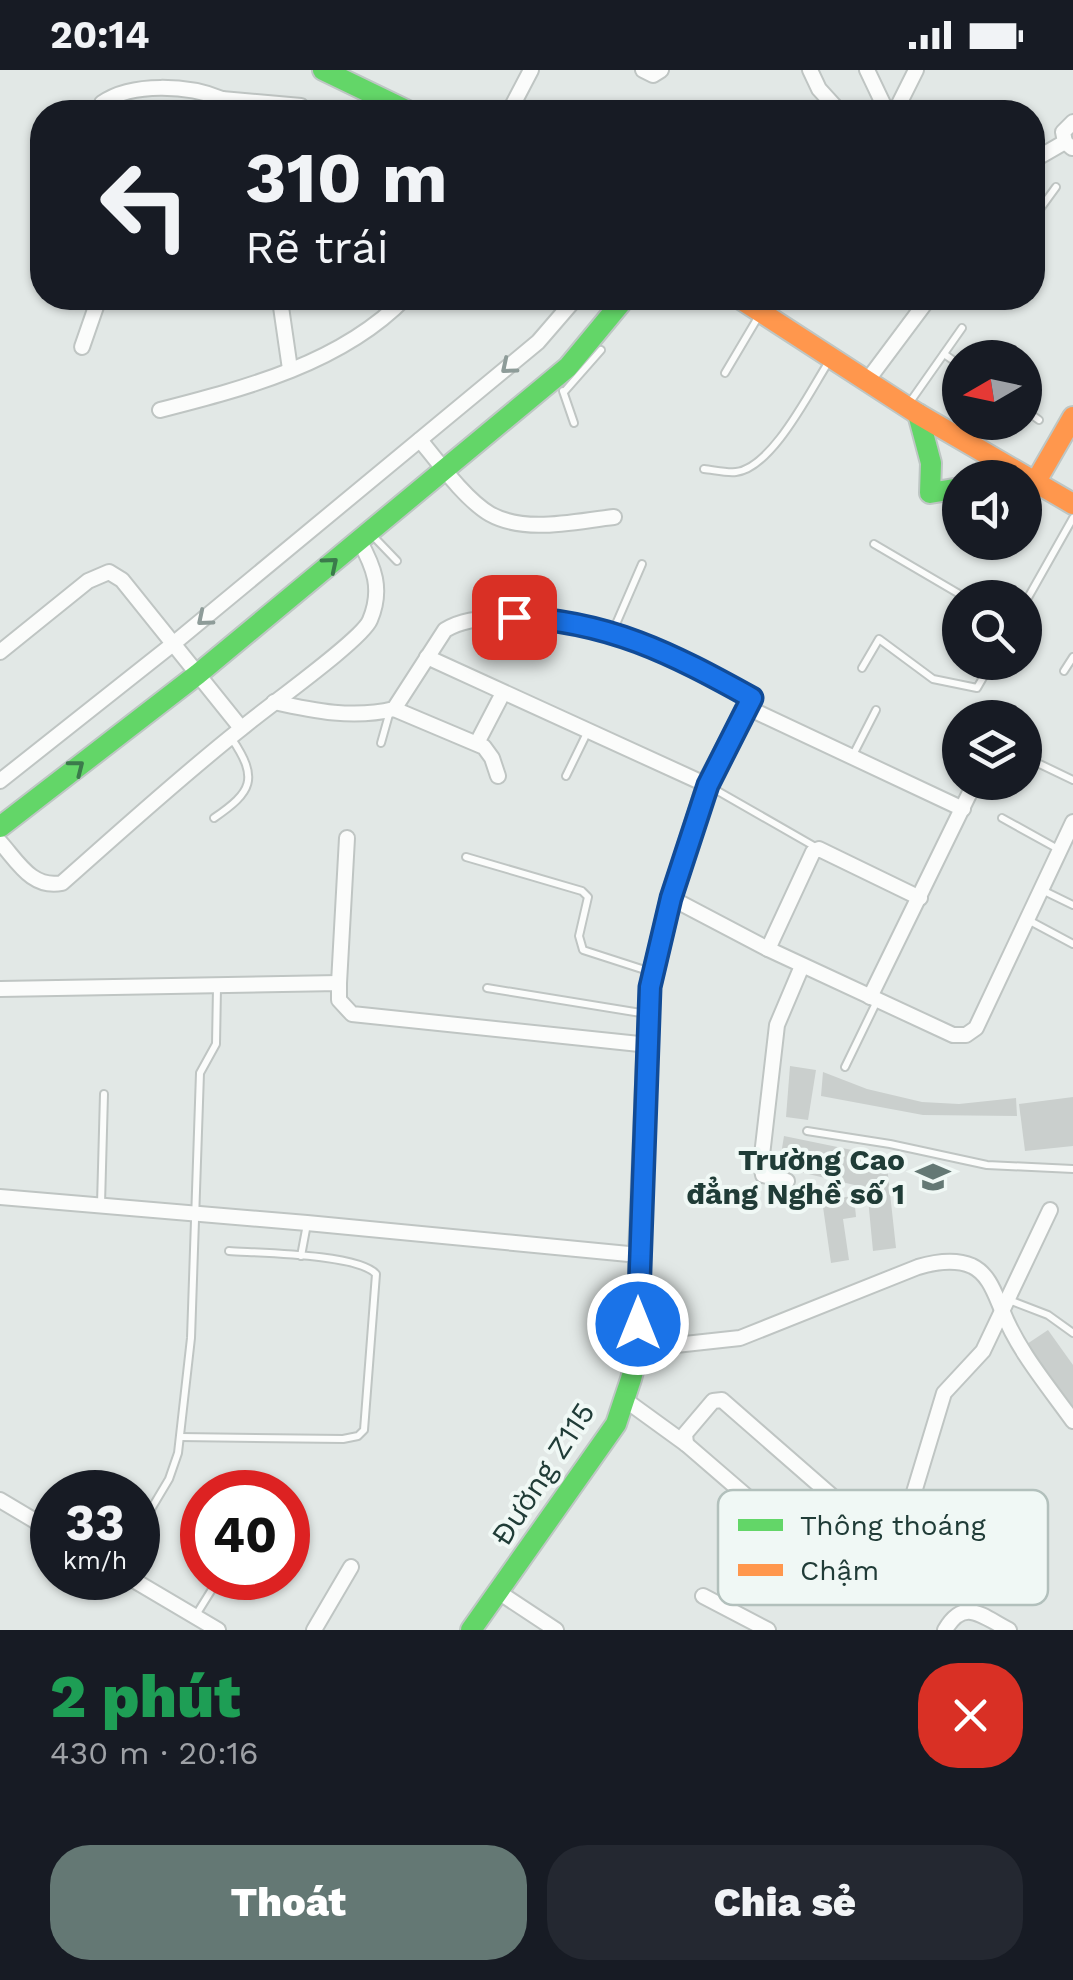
<!DOCTYPE html>
<html lang="vi">
<meta charset="utf-8">
<style>
body{margin:0;font-family:"Work Sans",sans-serif;background:#242831;color:#f1f3f6;height:100vh;display:flex;flex-direction:column;font-size:38px;white-space:nowrap}
*{box-sizing:border-box;margin:0}
p{font-size:32px;color:#9ea1a6}
.icon{flex:none;width:55px;height:55px;fill:none;stroke:currentColor;stroke-width:2;stroke-linecap:round;stroke-linejoin:round}
.map{position:relative;height:1560px;overflow:hidden}
.drawer{display:flex;flex-direction:column;background:#171b24;flex:1}
.drawer>*{flex:none}
.hud{position:absolute;left:30px;top:30px;width:1015px;height:210px;border-radius:40px;box-shadow:0 2px 8px #0004;background:#171b24;color:#f1f3f6;overflow:hidden}
.needle{width:65px;rotate:261deg}
.buttons{position:absolute;left:942px;top:270px;display:grid;gap:20px}
.buttons a{display:grid;place-items:center;width:100px;height:100px;border-radius:50%;background:#171b24;box-shadow:0 2px 8px #0004;font-size:50px}
.speed{position:absolute;left:30px;top:1400px;display:flex;gap:20px;font-size:50px;font-weight:700;text-align:center}
.speed>*{display:grid;place-content:center;width:130px;height:130px;border-radius:50%;background:#171b24;box-shadow:0 2px 8px #0004;line-height:1}
.speed small{font-size:25px;font-weight:400}
.speed .limit{border:15px solid #d22;background:#fff;color:#111}
.pin{position:absolute;display:grid;place-items:center;width:85px;height:85px;color:#fff;margin:-42px;border-radius:20px;box-shadow:0 5px 15px #0006}
.me{position:absolute;width:110px;margin:-55px;rotate:0deg;stroke-linejoin:round;filter:drop-shadow(0 0 8px #0008)}
.turn{display:flex;align-items:center;gap:35px;height:210px;padding:0 50px;font-size:45px}
.turn .icon{width:130px;height:130px;stroke-width:2.5}
.turn b{display:block;font-size:70px;line-height:85px}
.round{display:grid;place-items:center;flex:none;width:105px;height:105px;border-radius:40px;background:#242831}
.overview{display:flex;align-items:center;justify-content:space-between;height:170px;padding:0 50px}
h1{font-size:60px;font-weight:800;line-height:75px;color:#1e9e55}
.action{display:flex;gap:20px;margin-top:auto;padding:20px 50px}
.action a{flex:1;height:115px;border-radius:40px;background:#647874;color:#fff;font-size:40px;font-weight:800;line-height:115px;text-align:center}
.action a+a{background:#242831;color:#f1f3f6}
.status{display:flex;justify-content:space-between;align-items:center;height:70px;padding:0 50px;background:#171b24;direction:ltr}
.status svg{height:28px;fill:currentColor}
.map>svg:first-child{display:block}
</style>
<div class="status"><b>20:14</b><svg viewBox="0 0 49 12"><path d="M0 12V9h3v3zM5 12V6h3v6zM10 12V3h3v9zM15 12V0h3v12zM26 1h20v11H26zM47 4h2v5h-2z"/></svg></div>
<div class="map">
<svg width="1073" height="1560" viewBox="0 0 1073 1560">
<rect width="100%" height="100%" fill="#e2e8e6"/>
<g fill="#cacfcd">
<polygon points="790,996 816,1000 808,1050 786,1047"/>
<polygon points="823,1002 867,1019 922,1032 959,1034 1016,1028 1017,1046 923,1045 821,1026"/>
<polygon points="1073,1027 1073,1076 1025,1081 1019,1034"/>
<polygon points="784,1066 886,1087 896,1178 873,1181 867,1118 779,1097"/>
<polygon points="854,1126 856,1147 843,1149 849,1190 831,1193 822,1130"/>
<polygon points="1048,1260 1073,1295 1073,1340 1027,1274"/>
</g>
<g fill="none" stroke-linecap="round" stroke-linejoin="round">
<g stroke="#bfc5c3" stroke-width="10">
<g id="lane">
<polyline points="1032,150 1056,117"/>
<polyline points="944,284 960,295"/>
<polyline points="725,303 757,249"/>
<polyline points="563,321 574,353"/>
<polyline points="564,322 601,280"/>
<polyline points="910,332 962,258"/>
<polyline points="1025,340 1039,350"/>
<path d="M 704,399 C 714,400 726,403 736,402 C 772,398 810,321 828,293"/>
<polyline points="373,466 397,491"/>
<polyline points="874,474 961,525"/>
<polyline points="1025,533 1073,448"/>
<polyline points="613,561 642,494"/>
<polyline points="862,598 879,569 933,609 977,618 992,592"/>
<polyline points="1064,601 1073,587"/>
<polyline points="381,673 390,641"/>
<polyline points="853,685 876,640"/>
<polyline points="1025,687 1073,710"/>
<polyline points="566,706 587,663"/>
<polyline points="709,716 819,779"/>
<path d="M 214,748 C 252,722 259,709 232,669"/>
<polyline points="1002,748 1058,779"/>
<polyline points="466,787 582,821 588,827 579,866 583,880 648,901"/>
<polyline points="1040,819 1073,835"/>
<polyline points="1030,851 1073,874"/>
<polyline points="487,918 647,944"/>
<polyline points="845,997 877,931"/>
<polyline points="807,1061 890,1074 987,1095 1073,1099"/>
<polyline points="101,1134 104,1024"/>
<polyline points="301,1186 307,1154"/>
<polyline points="1009,1230 1048,1245 1073,1263"/>
<path d="M 180,1367 L 343,1369 L 358,1366 L 364,1360 L 376,1204 C 358,1184 259,1183 229,1181"/>
<polyline points="138,1461 169,1409 178,1383 191,1268 200,1003 216,974 217,918"/>
<polyline points="196,1545 219,1508"/>
</g>
</g>
<g stroke="#bfc5c3" stroke-width="18">
<g id="street">
<polyline points="643,0 653,5 661,0"/>
<polyline points="810,0 819,19 840,42"/>
<polyline points="867,0 887,42"/>
<polyline points="222,29 301,36"/>
<path d="M 100,42 L 102,33 C 132,12 189,15 222,29 L 225,42"/>
<polyline points="509,42 531,0"/>
<polyline points="895,42 916,0"/>
<polyline points="1072,78 1065,72 1063,62 1073,52"/>
<polyline points="1032,91 1065,72"/>
<polyline points="277,228 280,230 290,299"/>
<polyline points="82,277 99,228"/>
<polyline points="867,311 929,228"/>
<path d="M 160,340 C 246,318 342,293 405,228"/>
<path d="M 420,370 C 438,392 466,430 490,444 C 526,464 576,451 614,447"/>
<polyline points="0,582 88,511 109,502 122,510 241,658"/>
<polyline points="427,587 707,715"/>
<path d="M 274,632 C 314,641 354,649 394,639 L 445,560 C 462,550 477,549 497,548 C 591,542 673,584 752,629"/>
<polyline points="746,637 963,739"/>
<polyline points="394,639 484,677 492,688 498,706"/>
<polyline points="477,673 503,623"/>
<polyline points="0,711 173,574 538,272 576,228"/>
<path d="M 0,772 C 18,792 32,819 62,813 C 121,761 180,707 242,658 C 264,639 362,570 370,550 C 383,519 374,497 359,470"/>
<polyline points="671,828 768,879 953,965 966,965 976,958 1073,752"/>
<polyline points="768,879 813,782 819,779 920,828"/>
<polyline points="339,913 347,768"/>
<polyline points="0,919 339,913 339,930 352,944 649,975"/>
<polyline points="870,927 975,712"/>
<polyline points="787,1111 763,1105 761,1094 777,955 802,896"/>
<polyline points="0,1127 307,1153 639,1185"/>
<path d="M 639,1279 L 740,1268 L 918,1197 C 935,1192 956,1189 972,1196 C 989,1204 995,1224 1002,1240 C 1018,1281 1048,1316 1073,1351"/>
<polyline points="624,1329 686,1374 839,1506"/>
<polyline points="686,1374 685,1364 713,1331 722,1330 864,1454 890,1465 902,1462 944,1323 983,1281 1050,1140"/>
<polyline points="0,1430 52,1461"/>
<polyline points="130,1508 218,1560"/>
<polyline points="500,1523 556,1560"/>
<polyline points="703,1526 768,1560"/>
<polyline points="314,1560 351,1497"/>
<path d="M 945,1560 C 964,1527 982,1546 1009,1560"/>
</g>
</g>
<g stroke="#bec6c4" stroke-width="24">
<g id="fast">
<polyline points="323,0 410,42"/>
<polyline points="918,344 931,393 930,423 960,418"/>
<polyline points="0,757 198,604 568,297 625,228"/>
<polyline points="471,1560 616,1354 631,1309 639,1279 639,1185 650,917 671,828 697,748"/>
</g>
</g>
<g stroke="#bec6c4" stroke-width="24">
<g id="slow">
<polyline points="739,228 918,344 1073,434"/>
<polyline points="1035,413 1073,347"/>
<polyline points="697,748 707,715 752,629"/>
</g>
</g>
<use href="#lane" stroke="#fbfcfb" stroke-width="6"/>
<use href="#street" stroke="#fbfcfb" stroke-width="14"/>
<use href="#fast" stroke="#63d668" stroke-width="20"/>
<use href="#slow" stroke="#ff974d" stroke-width="20"/>
</g>
<defs><path id="oneway-chevron" d="M-2-3.5L2.5 0L-2 3.5" fill="none" stroke-width="1.6" stroke-linecap="round" stroke-linejoin="round" transform="scale(2.5)"/></defs>
<g stroke="#8e9c99">
<use href="#oneway-chevron" transform="translate(508 297) rotate(140)"/>
<use href="#oneway-chevron" transform="translate(204 549) rotate(140)"/>
</g>
<g stroke="#3b7a4b">
<use href="#oneway-chevron" transform="translate(331 494) rotate(-40)"/>
<use href="#oneway-chevron" transform="translate(77 697) rotate(-38)"/>
</g>
<g fill="none" stroke-linecap="round" stroke-linejoin="round">
<g stroke="#114b97" stroke-width="25">
<path id="route" d="M 514,547 C 608,551 671,583 752,628 L 708,715 L 671,828 L 650,917 L 638,1254"/>
</g>
<use href="#route" stroke="#1a73e8" stroke-width="18"/>
</g>
<defs>
<g id="university-bare" transform="scale(2.7)"><path d="M0-5L7-2L0 1L-7-2ZM-4 1L0 2.5L4 1V4Q0 6-4 4Z" fill="#647874" stroke="#f0f8f5" stroke-width="2.5" paint-order="stroke"/></g>
</defs>
<g fill-rule="evenodd">
<use href="#university-bare" x="933" y="1107"/>
</g>
<g text-anchor="middle" stroke-width="8" stroke-linejoin="round" paint-order="stroke">
<g font-size="30" font-weight="bold" fill="#203c37" stroke="#f0f8f5" text-anchor="end">
<text x="905" y="1100">Trường Cao<tspan x="905" dy="34">đẳng Nghề số 1</tspan></text>
</g>
<g font-size="30" fill="#203c37" stroke="#f0f8f5">
<text transform="translate(543 1404) rotate(-57)" y="10">Đường Z115</text>
</g>
</g>
<rect x="718" y="1420" width="330" height="115" rx="15" fill="#f0f8f5" stroke="#b2c0bc" stroke-width="2.5"/>
<rect x="738" y="1449" width="45" height="12" fill="#63d668"/>
<rect x="738" y="1494" width="45" height="12" fill="#ff974d"/>
<g font-size="28" fill="#203c37">
<text x="800" y="1465">Thông thoáng</text>
<text x="800" y="1510">Chậm</text>
</g>
</svg>
<div class="buttons">
<a><svg class="needle" viewBox="-14 -14 28 28"><path d="M0-13l5 13h-10z" fill="#e53935"/><path d="M0 13l5-13h-10z" fill="#9ea1a6"/></svg></a>
<a><svg class="icon" aria-label="sound" viewBox="0 0 24 24"><path d="M4 9h4l5-4v14l-5-4H4zM17 9q2 3 0 6"/></svg></a>
<a><svg class="icon" aria-label="search" viewBox="0 0 24 24"><circle cx="10" cy="10" r="6"/><path d="M15 15l6 6"/></svg></a>
<a><svg class="icon" aria-label="layers" viewBox="0 0 24 24"><path d="M12 4l9 5-9 5-9-5zM3 14l9 5 9-5"/></svg></a>
</div>
<div class="speed"><div>33<small>km/h</small></div><div class="limit">40</div></div>
<div class="pin" style="left:514px;top:547px;background:#d93025"><svg class="icon" aria-label="arrive" viewBox="0 0 24 24"><path d="M6 21V4h12l-3 4 3 4H6"/></svg></div>
<svg class="me" style="left:638px;top:1254px" viewBox="-20 -20 40 40"><circle r="17" fill="#1a73e8" stroke="#fff" stroke-width="3"/><path d="M0-11L8 9 0 5-8 9z" fill="#fff"/></svg>
<div class="hud">
<div class="turn"><svg class="icon" aria-label="left" viewBox="0 0 24 24"><path d="M17 20v-9H6M10 6l-5 5 5 5"/></svg><div><b>310 m</b>Rẽ trái</div></div>
</div>
</div>
<section class="drawer">
<div class="overview"><div><h1>2 phút</h1><p>430 m · 20:16</p></div><a class="round" style="background:#d93025;color:#fff"><svg class="icon" aria-label="close" viewBox="0 0 24 24"><path d="M6 6l12 12M18 6L6 18"/></svg></a></div>
<div class="action"><a>Thoát</a><a>Chia sẻ</a></div>
</section>
